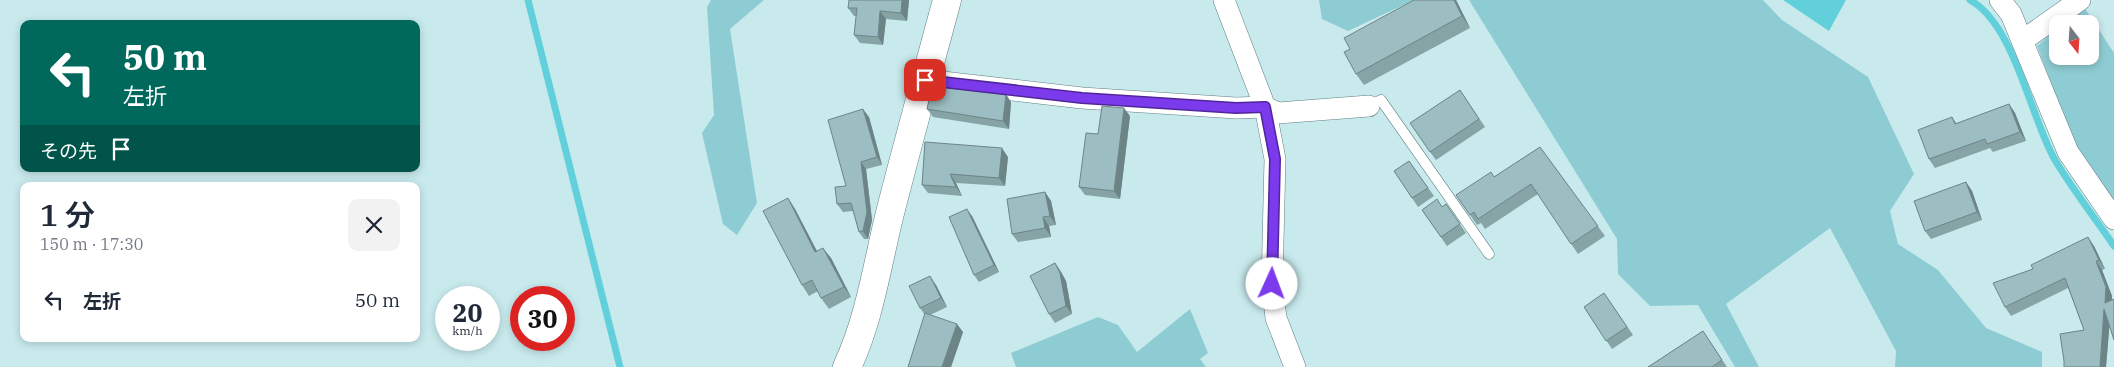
<!DOCTYPE html>
<html lang="ja">
<meta charset="utf-8">
<style>
body{margin:0;font-family:"IBM Plex Serif","Noto Sans JP",serif;background:#f2f2f3;color:#1f2937;height:100vh;display:flex;flex-direction:column;font-size:19px;white-space:nowrap}
*{box-sizing:border-box;margin:0}
p{font-size:16px;color:#747a83}
.icon{flex:none;width:28px;height:28px;fill:none;stroke:currentColor;stroke-width:2;stroke-linecap:round;stroke-linejoin:round}
.map{position:relative;flex:1;overflow:hidden}
.side{position:absolute;left:20px;top:182px;width:400px;height:160px;display:flex;flex-direction:column;background:#fff;border-radius:10px;box-shadow:0 2px 8px #0003}
.side>*{flex:none}
.guide{position:absolute;left:20px;top:20px;width:400px;height:152px;border-radius:10px;box-shadow:0 2px 8px #0003;background:#00695c;color:#fff;overflow:hidden}
.needle{width:32px;rotate:163deg}
.buttons{position:absolute;left:2049px;top:15px;display:grid;gap:10px}
.buttons a{display:grid;place-items:center;width:50px;height:50px;border-radius:10px;background:#fff;box-shadow:0 2px 8px #0003;font-size:25px}
.speed{position:absolute;left:435px;top:286px;display:flex;gap:10px;font-size:25px;font-weight:700;text-align:center}
.speed>*{display:grid;place-content:center;width:65px;height:65px;border-radius:50%;background:#fff;box-shadow:0 2px 8px #0003;line-height:1}
.speed small{font-size:12px;font-weight:400}
.speed .limit{border:8px solid #d22;background:#fff;color:#111}
.pin{position:absolute;display:grid;place-items:center;width:42px;height:42px;color:#fff;margin:-21px;border-radius:10px;box-shadow:0 2px 8px #0006}
.me{position:absolute;width:55px;margin:-28px;rotate:2deg;stroke-linejoin:round;filter:drop-shadow(0 0 4px #0008)}
.turn{display:flex;align-items:center;gap:18px;height:105px;padding:0 20px;font-size:22px}
.turn .icon{width:65px;height:65px;stroke-width:2.5}
.turn b{display:block;font-size:35px;line-height:42px}
.then{display:flex;align-items:center;height:48px;padding:0 20px;background:#0003;gap:10px;font-size:19px}
.round{display:grid;place-items:center;flex:none;width:52px;height:52px;border-radius:10px;background:#f2f2f3}
.summary{display:flex;align-items:center;justify-content:space-between;height:85px;padding:0 20px}
h1{font-size:30px;font-weight:600;line-height:38px}
ul{padding:0;list-style:none}
li{display:flex;align-items:center;gap:15px;height:65px;padding:0 20px}
li div{flex:1}
li b{display:block;font-size:19px}
li em{font-style:normal}
.map>svg:first-child{display:block}
</style>
<div class="map">
<svg width="2114" height="367" viewBox="0 0 2114 367">
<rect width="100%" height="100%" fill="#c8eaed"/>
<g fill="#8eccd3">
<polygon points="711,0 764,0 730,29 757,203 737,235 723,224 702,133 714,115 707,7"/>
<polygon points="1319,0 1414,0 1348,31 1322,19"/>
<polygon points="1469,0 1763,0 1782,20 1868,77 1914,174 1890,211 1898,244 1938,270 1986,328 2042,352 2042,367 1895,367 1896,351 1830,228 1726,304 1759,367 1735,367 1698,305 1650,306 1618,274 1617,239"/>
<polygon points="2084,7 2114,53 2114,203 2074,143 2037,46 2057,29 2058,56 2090,56 2090,24 2063,24"/>
<polygon points="1190,309 1208,353 1200,359 1206,367 1016,367 1011,353 1098,317 1118,325 1137,352"/>
</g>
<polygon fill="#62d0db" points="1783,0 1846,0 1829,31"/>
<g fill="none" stroke-linecap="round" stroke-linejoin="round">
<g stroke="#62d0db" stroke-width="7">
<polyline points="528,0 620,367"/>
<path d="M 1970,0 C 2015,25 2030,117 2055,160 C 2073,190 2095,218 2114,246"/>
</g>
<g stroke="#607f82" stroke-width="11">
<polyline id="lane" points="1369,106 1381,100 1489,254"/>
</g>
<g stroke="#607f82" stroke-width="22">
<g id="street">
<polyline points="1224,0 1265,107 1275,159 1272,284 1276,318 1295,367"/>
<polyline points="2000,0 2011,14 2068,152 2114,219"/>
<polyline points="2022,41 2080,0"/>
<polyline points="925,80 1082,98 1236,108 1265,107 1278,113 1369,106"/>
</g>
</g>
<g stroke="#607f82" stroke-width="29">
<path id="secondary" d="M 847,367 C 870,318 877,265 890,213 C 908,142 928,71 947,0"/>
</g>
<use href="#lane" stroke="#fff" stroke-width="10"/>
<use href="#street" stroke="#fff" stroke-width="21"/>
<use href="#secondary" stroke="#fff" stroke-width="28"/>
</g>
<g fill="#86a3a6">
<polygon points="909,0 907,21 886,19 883,45 860,43 854,35 856,16 854,16 848,8"/>
<polygon points="1414,0 1456,0 1470,28 1364,85 1356,74 1350,49"/>
<polygon points="1460,90 1485,127 1436,160 1430,152"/>
<polygon points="1011,102 1009,129 933,117 927,109"/>
<polygon points="2009,104 2015,113 2026,141 1993,152 1990,148 1935,168 1929,159 1952,117 1957,124"/>
<polygon points="1130,116 1120,199 1085,195 1079,187 1098,134"/>
<polygon points="869,117 882,165 866,169 872,220 868,239 864,239 859,232 853,211 843,212 837,204 846,186"/>
<polygon points="925,142 1008,157 1005,186 956,183 962,196 928,193 922,185"/>
<polygon points="1540,147 1605,236 1578,254 1538,194 1485,229 1481,223 1477,225 1456,195 1494,177"/>
<polygon points="1409,161 1434,196 1418,207 1394,171"/>
<polygon points="1966,182 1972,191 1982,220 1931,239 1925,231"/>
<polygon points="1045,192 1051,201 1056,225 1049,226 1051,237 1018,242 1012,234"/>
<polygon points="788,198 795,209 817,251 831,258 851,297 829,309 821,298 818,291 809,296 802,285"/>
<polygon points="1446,204 1466,233 1447,246 1422,210 1442,207"/>
<polygon points="972,216 999,272 979,282 974,275"/>
<polygon points="2094,246 2105,269 2102,270 2112,296 2106,367 2064,367 2084,330 2068,288 2011,316 2005,307"/>
<polygon points="1055,263 1061,272 1066,281 1072,314 1055,323 1049,314"/>
<polygon points="936,285 947,307 930,315 963,332 951,367 908,367 925,315 920,308"/>
<polygon points="1604,293 1633,335 1612,349 1584,307"/>
<polygon points="1703,331 1727,367 1648,367"/>
</g>
<g fill="#6d8487">
<polygon points="902,0 909,0 907,21 901,13"/>
<polygon points="1454,0 1456,0 1470,28 1462,16"/>
<polygon points="880,11 886,19 883,45 878,37"/>
<polygon points="1006,94 1011,102 1009,129 1003,121"/>
<polygon points="2009,104 2015,113 2026,141 2020,132"/>
<polygon points="1124,108 1130,116 1120,199 1114,191"/>
<polygon points="863,109 869,117 882,165 877,157"/>
<polygon points="1002,148 1008,157 1005,186 999,178"/>
<polygon points="861,162 866,169 872,220 868,239 863,231"/>
<polygon points="950,174 956,183 962,196 956,187"/>
<polygon points="1966,182 1972,191 1982,220 1977,212"/>
<polygon points="1045,192 1051,201 1056,225 1050,216"/>
<polygon points="788,198 795,209 823,263 815,252"/>
<polygon points="967,209 972,216 999,272 994,265"/>
<polygon points="1043,217 1049,226 1051,237 1045,228"/>
<polygon points="2088,237 2094,246 2105,269 2099,260"/>
<polygon points="823,248 831,258 851,297 844,287"/>
<polygon points="2096,261 2102,270 2112,296 2111,311 2105,303"/>
<polygon points="1055,263 1061,272 1066,281 1072,314 1066,306"/>
<polygon points="930,276 936,285 947,307 941,298"/>
<polygon points="2104,309 2110,318 2106,367 2100,367"/>
<polygon points="957,324 963,332 951,367 942,367"/>
</g>
<g fill="#9cbdc1" stroke="#6d8487">
<polygon points="849,0 902,0 901,13 880,11 878,37 854,35 857,8 848,8"/>
<polygon points="1414,0 1454,0 1462,16 1356,74 1344,52 1350,49 1344,38"/>
<polygon points="932,86 1006,94 1003,121 927,109"/>
<polygon points="1460,90 1479,119 1430,152 1410,123"/>
<polygon points="2009,104 2020,132 1987,144 1985,139 1929,159 1918,130 1952,117 1955,124"/>
<polygon points="1102,106 1124,108 1114,191 1079,187 1086,133 1098,134"/>
<polygon points="863,109 877,157 861,162 867,212 863,231 859,232 851,203 837,204 835,187 846,186 828,120"/>
<polygon points="925,142 1002,148 999,178 950,174 956,187 922,185"/>
<polygon points="1540,147 1598,226 1571,244 1531,184 1478,219 1474,212 1470,215 1456,195 1491,172 1494,177"/>
<polygon points="1409,161 1428,188 1412,198 1394,171"/>
<polygon points="1966,182 1977,212 1925,231 1914,201"/>
<polygon points="1045,192 1050,216 1043,217 1045,228 1012,234 1007,199"/>
<polygon points="788,198 815,252 823,248 844,287 821,298 812,280 802,285 763,211"/>
<polygon points="1437,199 1442,207 1446,204 1460,224 1441,237 1422,210"/>
<polygon points="967,209 994,265 974,275 949,217"/>
<polygon points="2088,237 2099,260 2096,261 2106,287 2105,303 2114,299 2114,340 2104,309 2100,367 2064,367 2064,361 2060,334 2084,330 2065,278 2005,307 1993,283 2033,269 2031,265"/>
<polygon points="1055,263 1060,273 1066,306 1049,314 1030,276"/>
<polygon points="930,276 941,298 920,308 909,286"/>
<polygon points="1604,293 1627,327 1606,341 1584,307"/>
<polygon points="925,313 957,324 942,367 908,367"/>
<polygon points="1703,331 1722,360 1712,367 1648,367"/>
</g>
<g fill="none" stroke-linecap="round" stroke-linejoin="round">
<g stroke="#51269a" stroke-width="12">
<polyline id="route" points="925,80 1082,98 1236,108 1265,107 1275,159 1272,284"/>
</g>
<use href="#route" stroke="#7c3aed" stroke-width="9"/>
</g>
</svg>
<div class="buttons">
<a><svg class="needle" viewBox="-14 -14 28 28"><path d="M0-13l5 13h-10z" fill="#e53935"/><path d="M0 13l5-13h-10z" fill="#747a83"/></svg></a>
</div>
<div class="speed"><div>20<small>km/h</small></div><div class="limit">30</div></div>
<div class="pin" style="left:925px;top:80px;background:#d93025"><svg class="icon" aria-label="arrive" viewBox="0 0 24 24"><path d="M6 21V4h12l-3 4 3 4H6"/></svg></div>
<svg class="me" style="left:1272px;top:284px" viewBox="-20 -20 40 40"><circle r="19" fill="#fff"/><path d="M0-13L10 11 0 6-10 11z" fill="#7c3aed"/></svg>
<div class="guide">
<div class="turn"><svg class="icon" aria-label="left" viewBox="0 0 24 24"><path d="M17 20v-9H6M10 6l-5 5 5 5"/></svg><div><b>50 m</b>左折</div></div>
<div class="then">その先<svg class="icon" aria-label="arrive" viewBox="0 0 24 24"><path d="M6 21V4h12l-3 4 3 4H6"/></svg></div>
</div>
<section class="side">
<div class="summary"><div><h1>1 分</h1><p>150 m · 17:30</p></div><a class="round"><svg class="icon" aria-label="close" viewBox="0 0 24 24"><path d="M6 6l12 12M18 6L6 18"/></svg></a></div>
<ul>
<li><svg class="icon" aria-label="left" viewBox="0 0 24 24"><path d="M17 20v-9H6M10 6l-5 5 5 5"/></svg><div><b>左折</b></div><em>50 m</em></li>
</ul>
</section>
</div>
